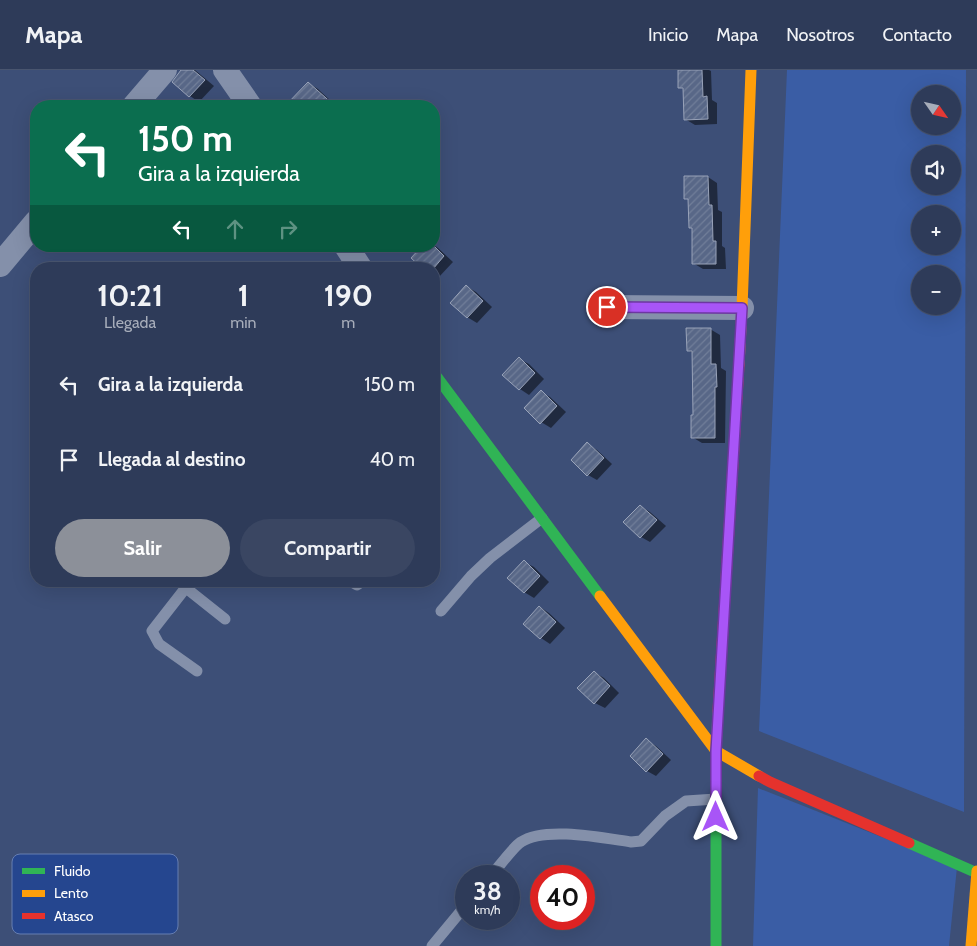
<!DOCTYPE html>
<html lang="es">
<meta charset="utf-8">
<style>
body{margin:0;font-family:Cabin,sans-serif;background:#3a4662;color:#f1f3f6;height:100vh;display:flex;flex-direction:column;font-size:19px;white-space:nowrap}
*{box-sizing:border-box;margin:0}
p{font-size:16px;color:#a7adba}
.icon{flex:none;width:28px;height:28px;fill:none;stroke:currentColor;stroke-width:2;stroke-linecap:round;stroke-linejoin:round}
.map{position:relative;flex:1;overflow:hidden}
.details{position:absolute;left:30px;top:192px;width:410px;height:325px;display:flex;flex-direction:column;background:#2e3b59;border-radius:20px;box-shadow:0 5px 20px #0002,0 0 0 1px #49556f}
.details>*{flex:none}
.banner{position:absolute;left:30px;top:30px;width:410px;height:152px;border-radius:20px;box-shadow:0 5px 20px #0002,0 0 0 1px #49556f;background:#0b6e4f;color:#fff;overflow:hidden}
.needle{width:32px;rotate:124deg}
.fabs{position:absolute;left:911px;top:15px;display:grid;gap:10px}
.fabs a{display:grid;place-items:center;width:50px;height:50px;border-radius:50%;background:#2e3b59;box-shadow:0 5px 20px #0002,0 0 0 1px #49556f;font-size:25px}
.speed{position:absolute;left:455px;top:795px;display:flex;gap:10px;font-size:25px;font-weight:700;text-align:center}
.speed>*{display:grid;place-content:center;width:65px;height:65px;border-radius:50%;background:#2e3b59;box-shadow:0 5px 20px #0002,0 0 0 1px #49556f;line-height:1}
.speed small{font-size:12px;font-weight:400}
.speed .limit{border:8px solid #d22;background:#fff;color:#111}
.pin{position:absolute;display:grid;place-items:center;width:42px;height:42px;color:#fff;margin:-21px;border:2px solid #fff;border-radius:50%;box-shadow:0 1px 5px #0007}
.me{position:absolute;width:55px;margin:-28px;rotate:0deg;stroke-linejoin:round;filter:drop-shadow(0 0 4px #0008)}
.turn{display:flex;align-items:center;gap:18px;height:105px;padding:0 25px;font-size:22px}
.turn .icon{width:65px;height:65px;stroke-width:2.5}
.turn b{display:block;font-size:35px;line-height:42px}
.lanes{display:flex;align-items:center;height:48px;padding:0 25px;background:#0003;justify-content:center;gap:25px;direction:ltr}
.lanes .off{opacity:.35}
.eta{display:flex;justify-content:space-evenly;align-items:center;height:85px;text-align:center}
.eta b{font-size:30px;font-weight:700;line-height:35px}
.button{display:flex;gap:10px;margin-top:auto;padding:10px 25px}
.button a{flex:1;height:58px;border-radius:30px;background:#8c9099;color:#fff;font-size:20px;font-weight:700;line-height:58px;text-align:center}
.button a+a{background:#3a4662;color:#f1f3f6}
ul{padding:0;list-style:none}
li{display:flex;align-items:center;gap:15px;height:75px;padding:0 25px}
li div{flex:1}
li b{display:block;font-size:19px}
li em{font-style:normal}
header{display:flex;align-items:center;gap:30px;box-sizing:border-box;height:70px;padding:0 25px;background:#2e3b59;border-bottom:1px solid #49556f}
header strong{font-size:24px}
nav{display:flex;gap:28px;margin-inline-start:auto;font-size:18px}
.map>svg:first-child{display:block}
</style>
<header>
<strong>Mapa</strong>
<nav><a>Inicio</a><a>Mapa</a><a>Nosotros</a><a>Contacto</a></nav>
</header>
<div class="map">
<svg width="977" height="876" viewBox="0 0 977 876">
<defs>
<pattern id="building-hatch" width="6" height="6" patternUnits="userSpaceOnUse" patternTransform="scale(1.25)"><rect width="6" height="6" fill="#586787"/><path d="M-1 1l2-2M0 6l6-6M5 7l2-2" fill="none" stroke="#717e99"/></pattern>
</defs>
<rect width="100%" height="100%" fill="#3d4f77"/>
<g fill="#3a5da5" fill-rule="evenodd">
<path d="M 787,0 L 966,0 L 964,742 L 759,661 ZM 920,24 L 952,24 L 952,56 L 920,56 ZM 920,84 L 952,84 L 952,116 L 920,116 ZM 920,144 L 952,144 L 952,176 L 920,176 ZM 920,204 L 952,204 L 952,236 L 920,236 Z"/>
<polygon points="758,718 957,797 949,876 753,876"/>
</g>
<g fill="#0007">
<polygon points="183,0 195,0 214,16 199,32 190,26 174,12"/>
<polygon points="680,0 709,0 711,1 712,30 717,33 717,54 695,55 685,49 685,20 680,17"/>
<polygon points="308,13 318,19 334,34 332,36 303,36 294,28"/>
<polygon points="708,107 717,113 718,140 722,142 722,176 725,178 726,199 703,199 693,193 693,159 690,157 689,130 686,128"/>
<polygon points="434,175 438,178 453,192 438,208 434,206 434,199 424,199"/>
<polygon points="466,216 476,222 492,237 477,253 467,247"/>
<polygon points="710,259 720,265 721,298 726,301 725,373 702,373 692,367 695,347 693,283 688,280"/>
<polygon points="519,289 529,294 544,309 529,325 520,319"/>
<polygon points="541,322 550,327 566,342 551,358 541,352"/>
<polygon points="587,374 597,380 612,394 597,410 588,405"/>
<polygon points="640,436 650,442 666,456 650,472 641,467"/>
<polygon points="524,492 534,497 549,512 534,528 524,522"/>
<polygon points="540,537 549,543 565,558 550,574 541,568"/>
<polygon points="594,602 604,608 619,623 605,638 595,633"/>
<polygon points="646,670 656,676 671,690 656,706 647,701"/>
</g>
<g fill="url(#building-hatch)" stroke="#99a3b9">
<polygon points="181,0 193,0 205,10 189,27 172,12"/>
<polygon points="678,0 702,0 703,27 707,26 708,49 684,50 683,18 678,18"/>
<polygon points="308,12 335,36 285,36"/>
<polygon points="684,106 708,106 709,135 712,135 713,171 716,171 716,194 692,194 692,158 689,158 688,129 684,129"/>
<polygon points="422,176 434,176 444,186 433,199 423,199 411,188"/>
<polygon points="466,215 483,231 467,248 450,233"/>
<polygon points="686,258 711,258 711,294 716,294 717,317 715,317 715,368 691,368 691,345 693,345 692,281 687,281"/>
<polygon points="519,287 535,303 519,320 502,305"/>
<polygon points="541,320 557,336 540,354 524,338"/>
<polygon points="587,372 604,388 587,406 571,390"/>
<polygon points="640,435 657,450 640,468 623,452"/>
<polygon points="524,490 540,506 524,523 507,508"/>
<polygon points="539,536 556,552 540,569 523,554"/>
<polygon points="594,601 610,616 594,634 577,618"/>
<polygon points="646,668 663,684 646,702 630,686"/>
</g>
<g fill="none" stroke-linecap="round" stroke-linejoin="round">
<g stroke="#8490aa" stroke-width="11">
<polyline points="191,511 152,561 159,574 197,601"/>
<polyline points="350,511 357,515 363,511"/>
<polyline points="186,518 225,549"/>
<polyline points="441,541 471,506 490,488 542,448"/>
<path d="M 491,806 C 498,798 513,777 521,772 C 545,756 603,768 631,772 L 641,771 L 665,746 L 686,731 L 716,729"/>
<polyline points="432,876 466,835"/>
</g>
<g stroke="#8490aa" stroke-width="24">
<polyline points="225,0 250,36"/>
<polyline points="134,36 165,0"/>
<polyline points="346,176 361,199"/>
<polyline points="0,195 36,152"/>
<polyline points="607,237 742,238"/>
</g>
<g stroke="#30b455" stroke-width="11">
<polyline points="434,303 600,526"/>
<polyline points="909,773 977,803"/>
<polyline points="716,876 716,681 718,641"/>
</g>
<g stroke="#ff9f0a" stroke-width="11">
<polyline points="739,295 742,238 751,0"/>
<polyline points="600,526 716,681 759,706"/>
<polyline points="971,876 977,801"/>
</g>
<g stroke="#e5322d" stroke-width="11">
<polyline points="718,641 739,295"/>
<polyline points="759,706 770,712 909,773"/>
</g>
</g>
<g fill="none" stroke-linecap="round" stroke-linejoin="round">
<g stroke="#6d37a1" stroke-width="12">
<polyline id="route" points="607,237 742,238 716,681 716,747"/>
</g>
<use href="#route" stroke="#a855f7" stroke-width="9"/>
</g>
<rect x="12" y="784" width="166" height="80" rx="8" fill="#25468f" stroke="#667eb1" stroke-width="1"/>
<rect x="22" y="798" width="23" height="6" fill="#30b455"/>
<rect x="22" y="820" width="23" height="7" fill="#ff9f0a"/>
<rect x="22" y="843" width="23" height="6" fill="#e5322d"/>
<g font-size="14" fill="#fff">
<text x="54" y="806">Fluido</text>
<text x="54" y="828">Lento</text>
<text x="54" y="851">Atasco</text>
</g>
</svg>
<div class="fabs">
<a><svg class="needle" viewBox="-14 -14 28 28"><path d="M0-13l5 13h-10z" fill="#e53935"/><path d="M0 13l5-13h-10z" fill="#a7adba"/></svg></a>
<a><svg class="icon" aria-label="sound" viewBox="0 0 24 24"><path d="M4 9h4l5-4v14l-5-4H4zM17 9q2 3 0 6"/></svg></a>
<a>+</a>
<a>−</a>
</div>
<div class="speed"><div>38<small>km/h</small></div><div class="limit">40</div></div>
<div class="pin" style="left:607px;top:237px;background:#d93025"><svg class="icon" aria-label="arrive" viewBox="0 0 24 24"><path d="M6 21V4h12l-3 4 3 4H6"/></svg></div>
<svg class="me" style="left:716px;top:747px" viewBox="-20 -20 40 40"><path d="M0-17L14 15 0 8-14 15z" fill="#a855f7" stroke="#fff" stroke-width="4"/></svg>
<div class="banner">
<div class="turn"><svg class="icon" aria-label="left" viewBox="0 0 24 24"><path d="M17 20v-9H6M10 6l-5 5 5 5"/></svg><div><b>150 m</b>Gira a la izquierda</div></div>
<div class="lanes"><svg class="icon" aria-label="left" viewBox="0 0 24 24"><path d="M17 20v-9H6M10 6l-5 5 5 5"/></svg><svg class="icon off" aria-label="ahead" viewBox="0 0 24 24"><path d="M12 20V5M6 11l6-6 6 6"/></svg><svg class="icon off" aria-label="right" viewBox="0 0 24 24"><path d="M7 20v-9h11M14 6l5 5-5 5"/></svg></div>
</div>
<section class="details">
<div class="eta">
<div><b>10:21</b><p>Llegada</p></div>
<div><b>1</b><p>min</p></div>
<div><b>190</b><p>m</p></div>
</div>
<ul>
<li><svg class="icon" aria-label="left" viewBox="0 0 24 24"><path d="M17 20v-9H6M10 6l-5 5 5 5"/></svg><div><b>Gira a la izquierda</b></div><em>150 m</em></li>
<li><svg class="icon" aria-label="arrive" viewBox="0 0 24 24"><path d="M6 21V4h12l-3 4 3 4H6"/></svg><div><b>Llegada al destino</b></div><em>40 m</em></li>
</ul>
<div class="button"><a>Salir</a><a>Compartir</a></div>
</section>
</div>
